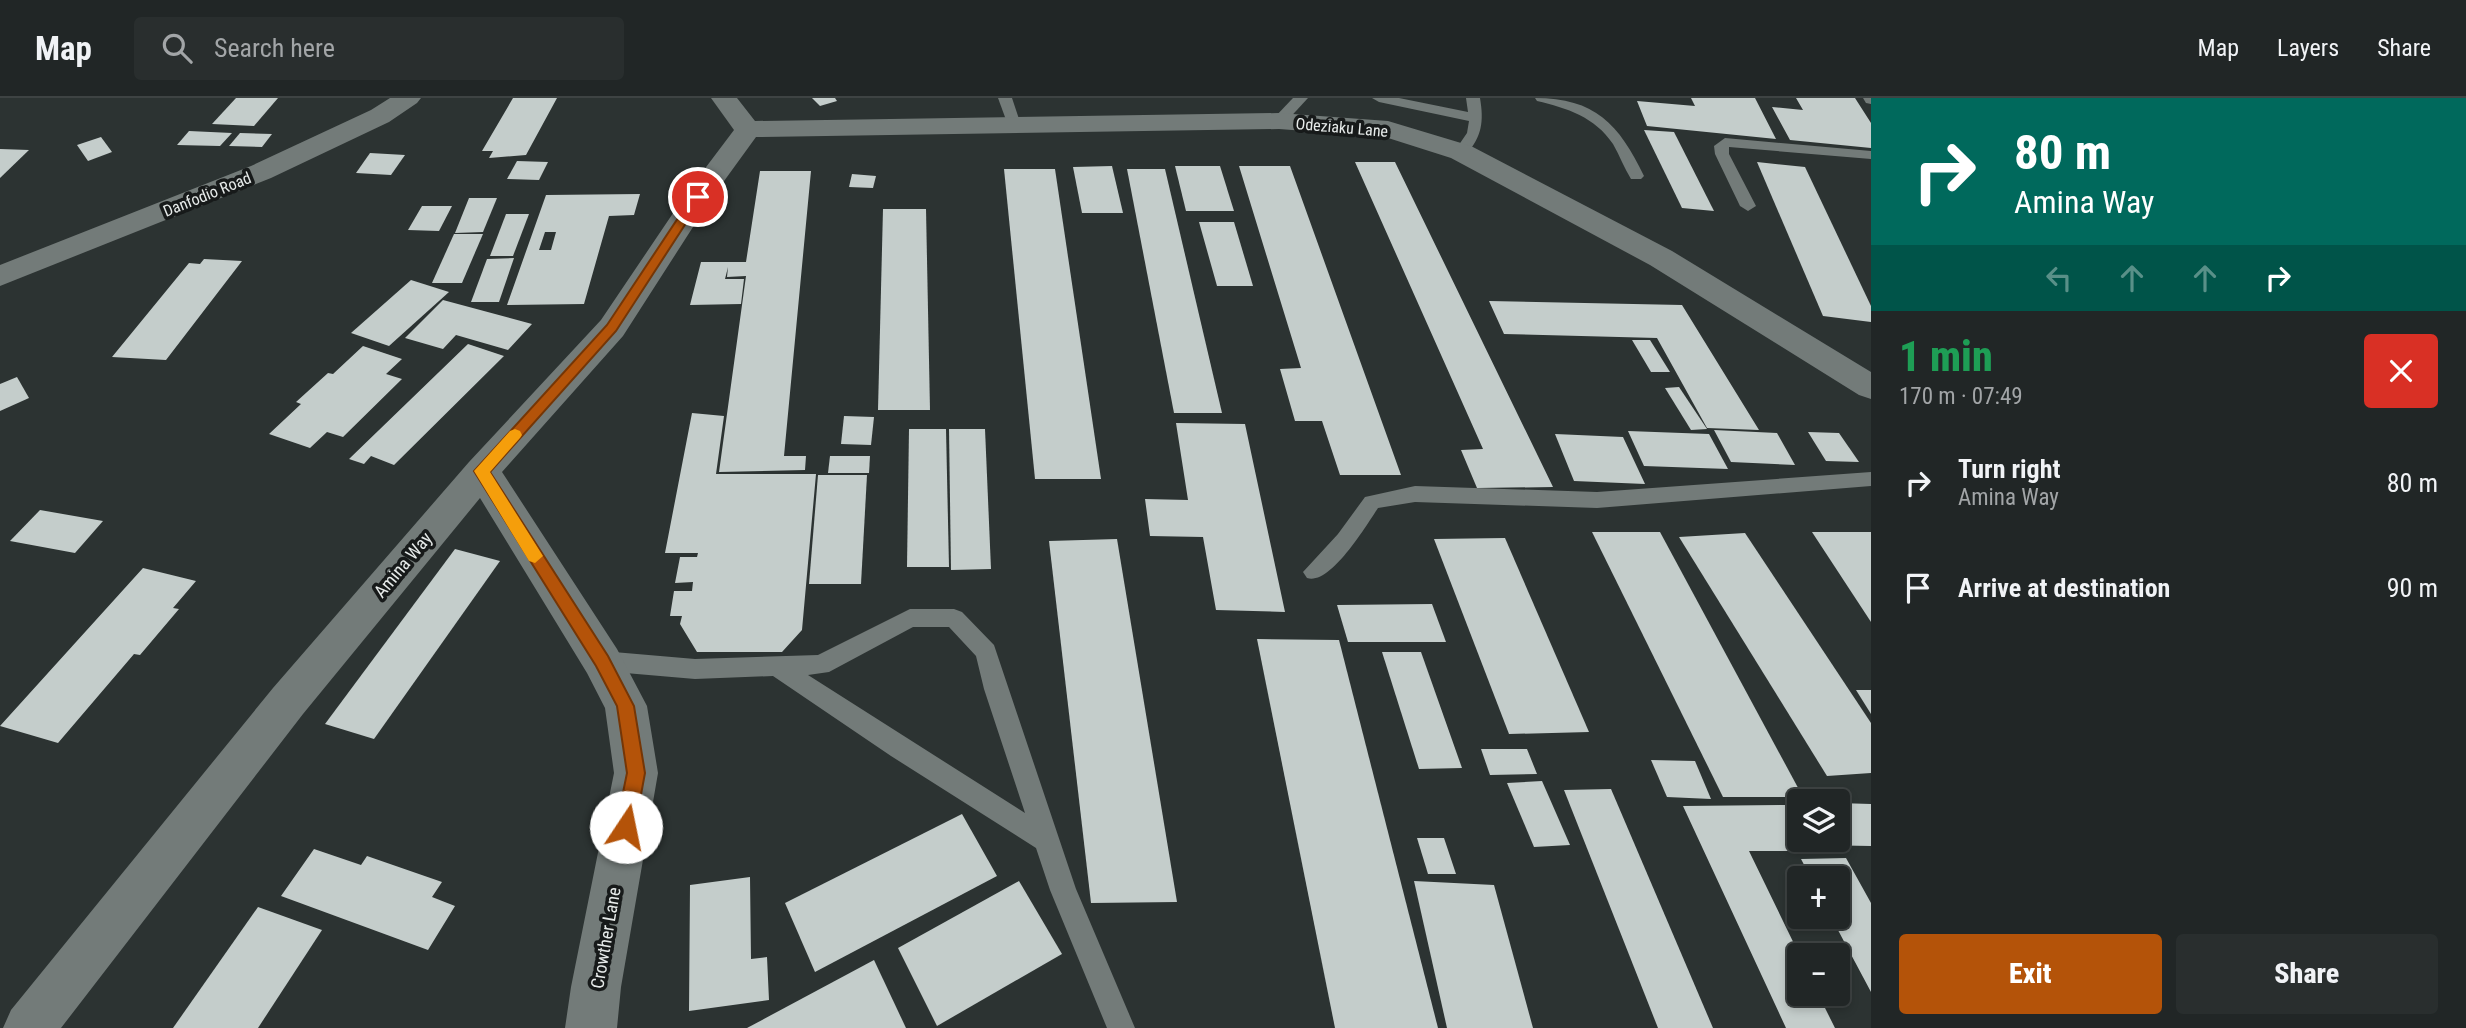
<!DOCTYPE html>
<meta charset="utf-8">
<style>
body{margin:0;font-family:"Roboto Condensed",sans-serif;background:#292e2e;color:#f1f3f6;height:100vh;display:flex;flex-direction:column;font-size:26px;white-space:nowrap}
*{box-sizing:border-box;margin:0}
p{font-size:23px;color:#a2a5a7}
.icon{flex:none;width:38px;height:38px;fill:none;stroke:currentColor;stroke-width:2;stroke-linecap:round;stroke-linejoin:round}
.map{position:relative;flex:1;overflow:hidden}
.sheet{display:flex;flex-direction:column;background:#212626;width:595px}
.sheet>*{flex:none}
.banner{background:#00695c;color:#fff;overflow:hidden}
.fabs{position:absolute;left:1787px;top:691px;display:grid;gap:14px}
.fabs a{display:grid;place-items:center;width:63px;height:63px;border-radius:7px;background:#212626;box-shadow:0 4px 10px #0003,0 0 0 2px #3e4343;font-size:35px}
.pin{position:absolute;display:grid;place-items:center;width:60px;height:60px;color:#fff;margin:-30px;border:4px solid #fff;border-radius:50%;box-shadow:0 2px 7px #0007}
.me{position:absolute;width:77px;margin:-38px;rotate:11deg;stroke-linejoin:round;filter:drop-shadow(0 0 5px #0008)}
.turn{display:flex;align-items:center;gap:24px;height:147px;padding:0 28px;font-size:32px}
.turn .icon{width:91px;height:91px;stroke-width:2.5}
.turn b{display:block;font-size:49px;line-height:60px}
.lanes{display:flex;align-items:center;height:66px;padding:0 28px;background:#0003;justify-content:center;gap:35px;direction:ltr}
.lanes .off{opacity:.35}
.round{display:grid;place-items:center;flex:none;width:74px;height:74px;border-radius:7px;background:#292e2e}
.head{display:flex;align-items:center;justify-content:space-between;height:119px;padding:0 28px}
h1{font-size:42px;font-weight:800;line-height:52px;color:#1e9e55}
.cta{display:flex;gap:14px;margin-top:auto;padding:14px 28px}
.cta a{flex:1;height:80px;border-radius:7px;background:#b45309;color:#fff;font-size:28px;font-weight:800;line-height:80px;text-align:center}
.cta a+a{background:#292e2e;color:#f1f3f6}
ul{padding:0;list-style:none}
li{display:flex;align-items:center;gap:21px;height:105px;padding:0 28px}
li div{flex:1}
li b{display:block;font-size:26px}
li em{font-style:normal}
header{display:flex;align-items:center;gap:42px;box-sizing:border-box;height:98px;padding:0 35px;background:#212626;border-bottom:2px solid #3e4343}
header strong{font-size:33px}
nav{display:flex;gap:38px;margin-inline-start:auto;font-size:24px}
.search{width:490px;height:63px;background:#292e2e;display:flex;align-items:center;gap:18px;box-sizing:border-box;padding:0 24px;border-radius:7px;color:#a2a5a7;font-size:26px}
main{display:flex;flex:1;min-height:0}
.map>svg:first-child{display:block}
</style>
<header>
<strong>Map</strong>
<div class="search"><svg class="icon" aria-label="search" viewBox="0 0 24 24"><circle cx="10" cy="10" r="6"/><path d="M15 15l6 6"/></svg>Search here</div>
<nav><a>Map</a><a>Layers</a><a>Share</a></nav>
</header>
<main>
<div class="map">
<svg width="1871" height="930" viewBox="0 0 1871 930">
<rect width="100%" height="100%" fill="#2c3332"/>
<g fill="#c4cdcb" fill-rule="evenodd">
<polygon points="236,0 278,0 254,28 212,26"/>
<polygon points="513,0 557,0 526,57 489,60 493,53 482,53"/>
<polygon points="812,0 835,0 837,3 820,8"/>
<polygon points="1691,0 1755,0 1776,41 1647,28 1637,3 1695,8"/>
<polygon points="1796,0 1855,0 1871,25 1871,50 1790,42 1772,9 1803,12"/>
<polygon points="1644,32 1674,34 1714,113 1682,110"/>
<polygon points="189,33 232,35 220,48 177,47"/>
<polygon points="240,35 272,36 262,49 229,48"/>
<polygon points="101,39 112,54 88,63 77,47"/>
<polygon points="0,51 29,52 0,80"/>
<polygon points="370,55 405,57 391,77 356,75"/>
<polygon points="517,63 548,64 539,82 507,81"/>
<polygon points="1355,64 1395,64 1553,389 1477,390 1461,352 1483,351"/>
<polygon points="1757,64 1805,69 1871,208 1871,224 1823,218"/>
<polygon points="1112,68 1123,115 1082,115 1073,69"/>
<polygon points="1175,68 1220,68 1234,113 1186,113"/>
<polygon points="1239,68 1290,68 1401,377 1340,377 1322,323 1295,323 1280,271 1301,270"/>
<polygon points="1004,71 1055,71 1101,381 1035,381"/>
<polygon points="1127,71 1165,71 1222,315 1174,315"/>
<polygon points="760,73 811,73 784,358 806,358 805,372 719,374 746,178 727,179 728,169 725,181 744,181 741,206 690,207 701,164 746,164"/>
<polygon points="852,76 876,78 873,90 849,89"/>
<path d="M 640,96 L 634,117 L 609,118 L 584,206 L 507,207 L 546,97 ZM 545,134 L 556,134 L 551,152 L 539,152 Z"/>
<polygon points="469,100 497,100 483,134 455,135"/>
<polygon points="422,108 452,108 439,133 408,132"/>
<polygon points="883,111 926,111 930,312 878,312"/>
<polygon points="506,116 529,116 513,158 490,158"/>
<polygon points="1199,124 1234,124 1253,188 1217,188"/>
<polygon points="454,136 483,136 462,185 432,185"/>
<polygon points="514,160 499,204 471,204 487,161"/>
<polygon points="204,161 242,163 166,262 112,259 189,165 200,166"/>
<polygon points="411,182 449,194 389,248 351,235"/>
<polygon points="443,202 532,226 508,252 456,237 443,251 405,240"/>
<polygon points="1489,203 1682,207 1759,332 1707,330 1657,240 1504,236"/>
<polygon points="1632,242 1650,242 1670,274 1651,274"/>
<polygon points="468,246 504,258 394,367 371,358 364,366 349,361"/>
<polygon points="363,248 402,261 386,276 402,281 343,339 327,334 310,350 269,336 301,306 296,304 328,275 333,276"/>
<polygon points="17,279 29,300 0,313 0,286"/>
<polygon points="1679,289 1707,331 1691,332 1665,290"/>
<polygon points="692,315 724,318 716,376 816,376 802,532 782,554 697,554 680,526 682,518 670,518 674,493 692,493 693,484 675,485 680,459 697,459 698,455 665,455"/>
<polygon points="844,318 874,319 871,347 841,346"/>
<polygon points="1176,325 1245,326 1285,514 1216,512 1203,439 1150,438 1145,401 1188,402"/>
<polygon points="909,331 946,331 949,469 907,469"/>
<polygon points="949,331 985,331 991,471 951,472"/>
<polygon points="1714,332 1777,335 1795,367 1731,364"/>
<polygon points="1628,333 1709,336 1728,371 1644,368"/>
<polygon points="1808,334 1839,335 1859,364 1826,363"/>
<polygon points="1555,336 1623,339 1645,386 1574,383"/>
<polygon points="830,358 870,358 869,375 828,375"/>
<polygon points="818,377 867,377 861,486 809,486"/>
<polygon points="40,412 103,423 75,455 10,443"/>
<polygon points="1592,434 1660,434 1803,699 1723,699"/>
<polygon points="1812,434 1871,434 1871,524"/>
<polygon points="1745,435 1871,625 1871,675 1827,678 1679,439"/>
<polygon points="1505,440 1589,634 1509,636 1434,441"/>
<polygon points="1117,441 1177,804 1091,805 1049,443"/>
<polygon points="455,451 500,463 374,641 325,626"/>
<polygon points="143,470 196,483 173,510 179,511 140,557 134,556 58,645 0,628"/>
<polygon points="1432,506 1446,544 1348,544 1337,507"/>
<polygon points="1257,541 1339,542 1438,930 1335,930"/>
<polygon points="1382,554 1421,554 1462,670 1419,671"/>
<polygon points="1856,592 1871,592 1871,616"/>
<polygon points="1481,651 1527,651 1537,676 1490,677"/>
<polygon points="1651,662 1695,663 1711,701 1667,699"/>
<polygon points="1542,683 1570,747 1534,749 1507,685"/>
<polygon points="1611,691 1713,930 1658,930 1564,692"/>
<polygon points="1838,705 1871,706 1871,748 1815,747 1812,742 1838,742"/>
<polygon points="1789,707 1799,726 1799,742 1807,742 1813,753 1749,753 1799,856 1799,896 1818,896 1835,930 1786,930 1683,708"/>
<polygon points="962,716 997,778 815,874 785,805"/>
<polygon points="1417,740 1444,740 1456,776 1428,776"/>
<polygon points="314,751 361,767 367,758 442,784 432,799 455,808 428,852 281,798"/>
<polygon points="1846,760 1871,805 1871,894 1831,819 1838,819 1838,780 1811,780 1801,761"/>
<polygon points="750,779 751,861 767,859 769,902 689,913 690,787"/>
<polygon points="1019,783 1062,856 937,928 898,850"/>
<polygon points="1414,783 1494,787 1533,930 1447,930"/>
<polygon points="258,809 322,832 258,930 173,930"/>
<polygon points="874,862 906,930 747,930"/>
</g>
<g fill="none" stroke-linecap="round" stroke-linejoin="round">
<g fill="#737b79" fill-rule="evenodd">
<polygon points="998,0 1012,0 1021,27 1019,30 1009,30"/>
<polygon points="1293,0 1308,0 1284,26 1274,26 1274,20"/>
<path d="M 1372,0 L 1399,0 L 1468,14 L 1466,0 L 1480,0 C 1484,24 1482,38 1466,57 L 1456,57 L 1454,54 L 1467,35 L 1469,23 L 1379,4 Z"/>
<path d="M 1535,0 C 1595,0 1619,26 1644,78 L 1641,81 L 1631,81 C 1624,70 1620,58 1613,46 C 1595,19 1567,10 1537,3 Z"/>
<polygon points="1863,0 1871,0 1871,6 1866,5"/>
<polygon points="1725,40 1871,53 1871,61 1729,49 1729,56 1756,108 1748,113 1740,108 1715,56 1714,48"/>
<path d="M 1871,374 L 1871,388 L 1597,410 L 1415,404 L 1378,410 C 1366,428 1330,488 1307,480 L 1303,474 L 1338,436 L 1365,399 L 1415,388 L 1597,394 Z"/>
<path d="M 910,511 L 954,511 L 962,514 L 994,547 L 1076,791 L 1135,930 L 1107,930 L 1050,792 L 1036,750 L 891,658 L 773,578 L 695,581 L 602,573 L 594,570 L 591,563 L 594,556 L 602,553 L 695,561 L 818,557 ZM 913,529 L 949,529 L 976,558 L 984,591 L 1025,715 L 808,577 L 829,574 Z"/>
</g>
<g fill="#737b79" fill-rule="evenodd">
<polygon points="390,0 421,0 417,5 389,24 271,80 0,188 0,167 251,68 371,12"/>
<polygon points="711,0 737,0 755,23 1279,15 1388,23 1471,48 1672,153 1871,274 1871,301 1859,297 1650,167 1451,60 1385,39 1279,31 756,39 711,101 623,238 502,374 617,551 647,608 658,675 621,889 617,930 565,930 571,889 614,675 605,610 587,575 480,400 303,616 61,930 3,930 11,912 273,590 469,364 601,222 688,93 734,32"/>
</g>
</g>
<polygon fill="#b45309" stroke="#753606" stroke-width="2" points="698,95 703,99 616,233 490,374 608,558 634,608 645,675 635,729 633,735 626,738 619,735 616,729 627,675 617,608 596,568 474,373 607,227 692,99"/>
<polygon fill="#f59e0b" points="515,331 520,333 522,337 520,340 490,374 543,458 535,465 529,463 474,373 510,333"/>
<g text-anchor="middle" stroke-width="7" stroke-linejoin="round" paint-order="stroke">
<g font-size="16" fill="#e7ebea" stroke="#171a1a">
<text transform="translate(1342 29) rotate(5)" y="6">Odeziaku Lane</text>
<text transform="translate(207 96) rotate(-22)" y="6">Danfodio Road</text>
</g>
<g font-size="18" fill="#e7ebea" stroke="#171a1a">
<text transform="translate(403 467) rotate(-50)" y="6">Amina Way</text>
<text transform="translate(606 840) rotate(-80)" y="6">Crowther Lane</text>
</g>
</g>
</svg>
<div class="fabs">
<a><svg class="icon" aria-label="layers" viewBox="0 0 24 24"><path d="M12 4l9 5-9 5-9-5zM3 14l9 5 9-5"/></svg></a>
<a>+</a>
<a>−</a>
</div>
<div class="pin" style="left:698px;top:99px;background:#d93025"><svg class="icon" aria-label="arrive" viewBox="0 0 24 24"><path d="M6 21V4h12l-3 4 3 4H6"/></svg></div>
<svg class="me" style="left:626px;top:729px" viewBox="-20 -20 40 40"><circle r="19" fill="#fff"/><path d="M0-13L10 11 0 6-10 11z" fill="#b45309"/></svg>
</div>
<section class="sheet">
<div class="banner">
<div class="turn"><svg class="icon" aria-label="right" viewBox="0 0 24 24"><path d="M7 20v-9h11M14 6l5 5-5 5"/></svg><div><b>80 m</b>Amina Way</div></div>
<div class="lanes"><svg class="icon off" aria-label="left" viewBox="0 0 24 24"><path d="M17 20v-9H6M10 6l-5 5 5 5"/></svg><svg class="icon off" aria-label="ahead" viewBox="0 0 24 24"><path d="M12 20V5M6 11l6-6 6 6"/></svg><svg class="icon off" aria-label="ahead" viewBox="0 0 24 24"><path d="M12 20V5M6 11l6-6 6 6"/></svg><svg class="icon" aria-label="right" viewBox="0 0 24 24"><path d="M7 20v-9h11M14 6l5 5-5 5"/></svg></div>
</div>
<div class="head"><div><h1>1 min</h1><p>170 m · 07:49</p></div><a class="round" style="background:#d93025;color:#fff"><svg class="icon" aria-label="close" viewBox="0 0 24 24"><path d="M6 6l12 12M18 6L6 18"/></svg></a></div>
<ul>
<li><svg class="icon" aria-label="right" viewBox="0 0 24 24"><path d="M7 20v-9h11M14 6l5 5-5 5"/></svg><div><b>Turn right</b><p>Amina Way</p></div><em>80 m</em></li>
<li><svg class="icon" aria-label="arrive" viewBox="0 0 24 24"><path d="M6 21V4h12l-3 4 3 4H6"/></svg><div><b>Arrive at destination</b></div><em>90 m</em></li>
</ul>
<div class="cta"><a>Exit</a><a>Share</a></div>
</section>
</main>
